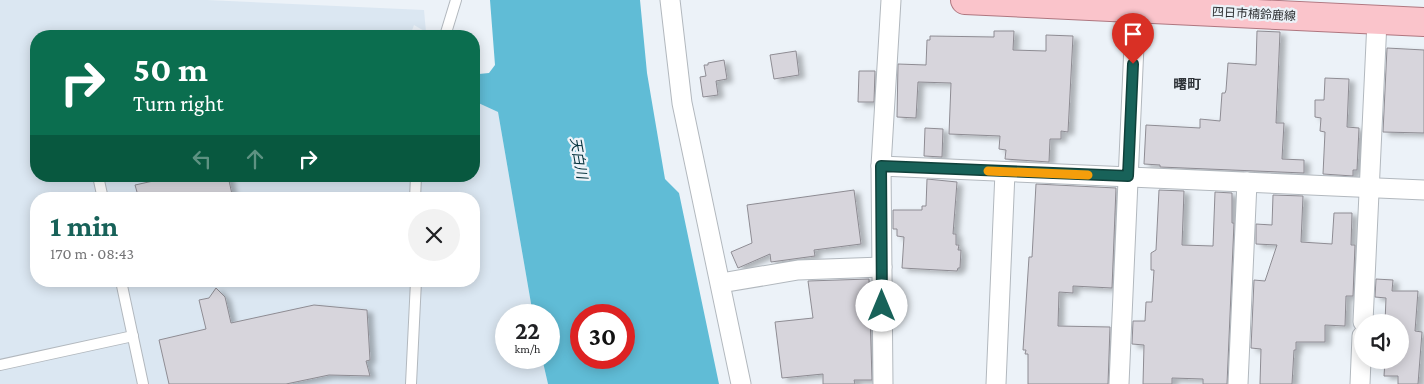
<!DOCTYPE html>
<meta charset="utf-8">
<style>
body{margin:0;font-family:"Crimson Pro","Noto Sans JP",serif;background:#f2f2f2;color:#202124;height:100vh;display:flex;flex-direction:column;font-size:19px;white-space:nowrap}
*{box-sizing:border-box;margin:0}
p{font-size:16px;color:#757577}
.icon{flex:none;width:28px;height:28px;fill:none;stroke:currentColor;stroke-width:2;stroke-linecap:round;stroke-linejoin:round}
.map{position:relative;flex:1;overflow:hidden}
.sheet{position:absolute;left:30px;top:192px;width:450px;height:95px;display:flex;flex-direction:column;background:#fff;border-radius:20px;box-shadow:0 2px 12px #0003}
.sheet>*{flex:none}
.top-card{position:absolute;left:30px;top:30px;width:450px;height:152px;border-radius:20px;box-shadow:0 2px 12px #0003;background:#0b6e4f;color:#fff;overflow:hidden}
.buttons{position:absolute;left:1354px;top:314px;display:grid;gap:10px}
.buttons a{display:grid;place-items:center;width:55px;height:55px;border-radius:50%;background:#fff;box-shadow:0 2px 12px #0003;font-size:25px}
.speed{position:absolute;left:495px;top:304px;display:flex;gap:10px;font-size:25px;font-weight:700;text-align:center}
.speed>*{display:grid;place-content:center;width:65px;height:65px;border-radius:50%;background:#fff;box-shadow:0 2px 12px #0003;line-height:1}
.speed small{font-size:12px;font-weight:400}
.speed .limit{border:8px solid #d22;background:#fff;color:#111}
.pin{position:absolute;display:grid;place-items:center;width:42px;height:42px;color:#fff;margin:-51px -21px;border-radius:50% 50% 50% 0;rotate:-45deg;box-shadow:0 0 5px #0007}
.pin .icon{rotate:45deg}
.me{position:absolute;width:55px;margin:-28px;rotate:0deg;stroke-linejoin:round;filter:drop-shadow(0 0 4px #0008)}
.turn{display:flex;align-items:center;gap:18px;height:105px;padding:0 20px;font-size:22px}
.turn .icon{width:65px;height:65px;stroke-width:2.5}
.turn b{display:block;font-size:35px;line-height:42px}
.lanes{display:flex;align-items:center;height:48px;padding:0 20px;background:#0003;justify-content:center;gap:25px;direction:ltr}
.lanes .off{opacity:.35}
.round{display:grid;place-items:center;flex:none;width:52px;height:52px;border-radius:26px;background:#f2f2f2}
.head{display:flex;align-items:center;justify-content:space-between;height:85px;padding:0 20px}
h1{font-size:30px;font-weight:700;line-height:38px;color:#186259}
.map>svg:first-child{display:block}
</style>
<div class="map">
<svg width="1424" height="384" viewBox="0 0 1424 384">
<defs>
<filter id="shadow"><feDropShadow dx="5.5" dy="3" stdDeviation="2.5" flood-color="#0004"/></filter>
</defs>
<rect width="100%" height="100%" fill="#ecf2f8"/>
<path fill="#dbe7f2" fill-rule="evenodd" d="M 0,0 L 207,0 L 424,10 L 426,32 L 414,25 L 410,36 L 36,36 L 36,176 L 474,176 L 474,101 L 498,112 L 533,315 L 506,315 L 506,358 L 542,358 L 548,384 L 0,384 ZM 36,199 L 474,199 L 474,281 L 36,281 Z"/>
<path fill="#60bcd6" fill-rule="evenodd" d="M 490,0 L 640,0 L 647,73 L 665,179 L 679,193 L 719,384 L 548,384 L 542,358 L 549,358 L 549,315 L 533,315 L 498,112 L 474,101 L 474,72 L 479,74 L 489,73 L 495,65 ZM 581,315 L 624,315 L 624,358 L 581,358 Z"/>
<g fill="#d7d5dc" stroke="#8e8c93" filter="url(#shadow)">
<polygon points="994,31 1014,31 1013,50 1046,51 1046,35 1073,36 1068,132 1061,131 1061,139 1050,139 1049,162 1005,159 1006,150 999,149 1000,136 949,134 951,83 918,82 916,118 897,117 898,64 926,65 927,40 930,40 930,36 994,37"/>
<polygon points="1257,31 1280,32 1276,123 1284,123 1282,159 1304,160 1304,173 1160,167 1160,165 1144,164 1146,125 1200,128 1200,119 1220,121 1222,93 1225,93 1226,90 1228,63 1256,65"/>
<polygon points="1387,48 1424,50 1424,133 1383,132"/>
<polygon points="796,51 799,75 774,79 770,55"/>
<polygon points="724,60 727,79 716,81 718,95 703,97 700,77 706,76 704,65 708,65 708,63"/>
<polygon points="859,71 875,71 874,102 858,102"/>
<polygon points="1325,78 1349,79 1347,127 1359,128 1357,170 1353,170 1353,176 1323,174 1325,132 1320,131 1321,118 1315,117 1315,100 1324,100"/>
<polygon points="925,128 943,129 942,157 924,156"/>
<polygon points="176,176 228,176 233,199 139,199 135,185"/>
<polygon points="927,179 957,182 953,234 956,234 956,245 959,245 958,250 961,250 960,268 958,268 957,271 902,268 904,237 897,236 897,229 893,229 893,210 922,210 922,206 926,206"/>
<polygon points="1036,184 1116,188 1112,288 1073,286 1073,293 1059,292 1058,326 1110,327 1108,384 1028,384 1028,354 1025,354 1026,350 1023,350 1029,257 1032,257"/>
<polygon points="854,190 861,244 814,250 815,256 771,262 770,254 738,268 731,252 752,243 747,205"/>
<polygon points="1159,190 1184,191 1182,245 1213,246 1215,192 1232,193 1232,223 1234,223 1227,384 1203,384 1203,379 1172,378 1172,384 1143,384 1144,345 1132,344 1133,321 1145,321 1146,302 1152,302 1154,270 1151,270 1151,253 1156,250"/>
<polygon points="1273,195 1303,196 1301,242 1332,244 1334,213 1352,213 1351,245 1355,245 1353,296 1346,296 1345,326 1325,325 1325,342 1296,342 1296,350 1294,350 1292,384 1260,384 1261,349 1251,348 1254,280 1265,281 1277,245 1256,244 1256,224 1272,225"/>
<polygon points="869,279 872,380 854,380 855,384 823,384 823,374 782,378 775,322 813,318 808,281"/>
<polygon points="1376,279 1393,280 1392,291 1418,291 1415,331 1422,332 1418,384 1398,384 1398,376 1384,376 1385,360 1400,360 1400,322 1385,322 1386,298 1375,297"/>
<polygon points="216,288 225,297 231,323 314,305 367,310 370,360 366,361 370,376 329,375 286,384 169,384 159,340 206,329 199,300 209,298"/>
</g>
<g fill="none" stroke-linecap="round" stroke-linejoin="round">
<g stroke="#b2b8be" stroke-width="12">
<g id="lane">
<polyline points="445,36 456,0"/>
<polyline points="98,176 103,199"/>
<polyline points="415,199 416,176"/>
<polyline points="121,281 143,384"/>
<polyline points="0,365 133,336"/>
<polyline points="411,384 416,281"/>
</g>
</g>
<g stroke="#b2b8be" stroke-width="21">
<g id="street">
<polyline points="670,0 682,103 741,384"/>
<polyline points="881,166 1424,190"/>
<polyline points="721,283 798,270 882,267"/>
<polyline points="1363,322 1377,21"/>
<polyline points="883,384 881,166 891,0"/>
<polyline points="996,384 1005,172"/>
<polyline points="1119,384 1136,0"/>
<polyline points="1238,384 1247,182"/>
<polyline points="1360,384 1362,336"/>
</g>
</g>
<g stroke="#af767f" stroke-width="30">
<polyline id="primary" points="965,0 1424,22"/>
</g>
<use href="#lane" stroke="#fff" stroke-width="10"/>
<use href="#street" stroke="#fff" stroke-width="19"/>
<use href="#primary" stroke="#fac4cb" stroke-width="28"/>
</g>
<g fill="none" stroke-linecap="round" stroke-linejoin="round">
<g stroke="#10403a" stroke-width="12">
<polyline id="route" points="882,306 881,166 1128,176 1133,64"/>
</g>
<use href="#route" stroke="#186259" stroke-width="9"/>
<polyline stroke="#f59e0b" stroke-width="9" points="988,171 1088,175"/>
</g>
<g text-anchor="middle" stroke-width="4.5" stroke-linejoin="round" paint-order="stroke">
<g font-size="12" fill="#2c2e31" stroke="#ecf2f8">
<text transform="translate(1254 14) rotate(3)" y="4">四日市楠鈴鹿線</text>
</g>
<g font-size="14" font-weight="bold" fill="#2f3439" stroke="#ecf2f8">
<text x="1187" y="89">曙町</text>
</g>
<g font-size="14" font-style="italic" fill="#04323d" stroke="#ecf2f8">
<text transform="translate(579 158) rotate(80)" y="5">天白川</text>
</g>
</g>
</svg>
<div class="buttons">
<a><svg class="icon" aria-label="sound" viewBox="0 0 24 24"><path d="M4 9h4l5-4v14l-5-4H4zM17 9q2 3 0 6"/></svg></a>
</div>
<div class="speed"><div>22<small>km/h</small></div><div class="limit">30</div></div>
<div class="pin" style="left:1133px;top:64px;background:#d93025"><svg class="icon" aria-label="arrive" viewBox="0 0 24 24"><path d="M6 21V4h12l-3 4 3 4H6"/></svg></div>
<svg class="me" style="left:882px;top:306px" viewBox="-20 -20 40 40"><circle r="19" fill="#fff"/><path d="M0-13L10 11 0 6-10 11z" fill="#186259"/></svg>
<div class="top-card">
<div class="turn"><svg class="icon" aria-label="right" viewBox="0 0 24 24"><path d="M7 20v-9h11M14 6l5 5-5 5"/></svg><div><b>50 m</b>Turn right</div></div>
<div class="lanes"><svg class="icon off" aria-label="left" viewBox="0 0 24 24"><path d="M17 20v-9H6M10 6l-5 5 5 5"/></svg><svg class="icon off" aria-label="ahead" viewBox="0 0 24 24"><path d="M12 20V5M6 11l6-6 6 6"/></svg><svg class="icon" aria-label="right" viewBox="0 0 24 24"><path d="M7 20v-9h11M14 6l5 5-5 5"/></svg></div>
</div>
<section class="sheet">
<div class="head"><div><h1>1 min</h1><p>170 m · 08:43</p></div><a class="round"><svg class="icon" aria-label="close" viewBox="0 0 24 24"><path d="M6 6l12 12M18 6L6 18"/></svg></a></div>
</section>
</div>
